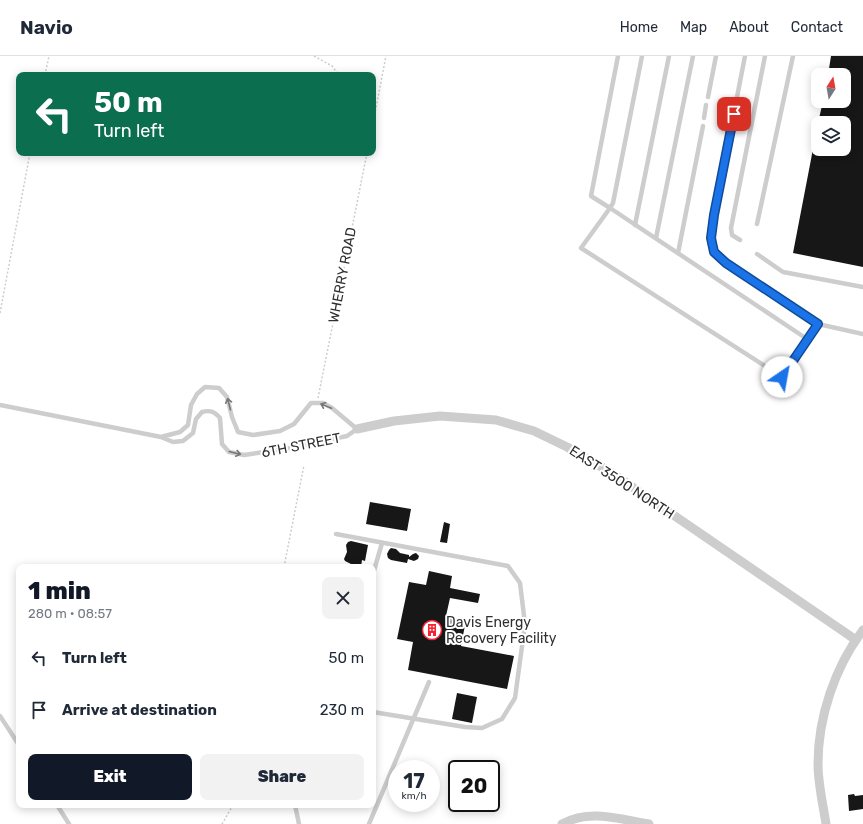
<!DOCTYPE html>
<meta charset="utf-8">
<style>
body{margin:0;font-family:Rubik,sans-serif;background:#f2f2f3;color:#1f2937;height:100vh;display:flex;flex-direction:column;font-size:15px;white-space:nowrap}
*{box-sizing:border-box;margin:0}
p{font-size:13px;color:#747a83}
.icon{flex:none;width:22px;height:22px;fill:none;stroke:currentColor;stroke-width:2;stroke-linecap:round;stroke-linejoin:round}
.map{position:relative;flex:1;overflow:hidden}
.sheet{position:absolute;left:16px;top:508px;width:360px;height:244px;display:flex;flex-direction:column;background:#fff;border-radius:8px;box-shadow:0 2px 10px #0003}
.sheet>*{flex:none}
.guide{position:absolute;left:16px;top:16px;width:360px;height:84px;border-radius:8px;box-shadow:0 2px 10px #0003;background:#0b6e4f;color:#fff;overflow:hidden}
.needle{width:26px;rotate:11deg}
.fabs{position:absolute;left:811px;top:12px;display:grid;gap:8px}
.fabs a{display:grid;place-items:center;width:40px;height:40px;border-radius:8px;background:#fff;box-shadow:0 2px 10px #0003;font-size:20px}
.speed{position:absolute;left:388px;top:704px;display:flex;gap:8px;font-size:20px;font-weight:700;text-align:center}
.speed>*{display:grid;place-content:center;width:52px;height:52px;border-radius:50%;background:#fff;box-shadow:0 2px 10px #0003;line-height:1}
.speed small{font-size:10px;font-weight:400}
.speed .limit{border:2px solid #111;border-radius:6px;background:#fff;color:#111}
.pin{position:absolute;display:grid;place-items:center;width:34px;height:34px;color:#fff;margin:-17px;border-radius:8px;box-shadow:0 2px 6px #0006}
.me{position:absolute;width:44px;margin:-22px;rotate:33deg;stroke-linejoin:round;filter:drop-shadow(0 0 3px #0008)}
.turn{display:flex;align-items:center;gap:14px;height:84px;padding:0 12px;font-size:18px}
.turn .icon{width:52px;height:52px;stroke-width:2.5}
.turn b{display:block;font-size:28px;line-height:34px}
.round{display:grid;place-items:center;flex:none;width:42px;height:42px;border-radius:8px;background:#f2f2f3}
.headline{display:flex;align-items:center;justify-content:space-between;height:68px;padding:0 12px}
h1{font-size:24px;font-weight:800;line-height:30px;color:#111827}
.action{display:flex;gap:8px;margin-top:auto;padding:8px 12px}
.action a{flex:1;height:46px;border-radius:8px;background:#111827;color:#fff;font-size:16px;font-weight:800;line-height:46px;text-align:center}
.action a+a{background:#f2f2f3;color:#1f2937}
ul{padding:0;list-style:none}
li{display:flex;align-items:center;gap:12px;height:52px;padding:0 12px}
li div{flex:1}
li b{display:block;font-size:15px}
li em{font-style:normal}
header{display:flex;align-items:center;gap:24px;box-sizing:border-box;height:56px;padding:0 20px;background:#fff;border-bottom:1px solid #e0e1e3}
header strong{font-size:19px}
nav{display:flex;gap:22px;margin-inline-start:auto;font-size:14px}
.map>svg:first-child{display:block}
</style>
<header>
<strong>Navio</strong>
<nav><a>Home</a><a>Map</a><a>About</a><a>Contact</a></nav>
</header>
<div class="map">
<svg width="863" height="768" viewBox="0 0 863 768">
<rect width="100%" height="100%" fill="#fff"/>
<g fill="#171717">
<polygon points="831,0 863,0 863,211 793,197 813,93 844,93 844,67 818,67 823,45 844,45 844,19 828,19"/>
<polygon points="370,446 411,453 407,475 366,468"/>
<polygon points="444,466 450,468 447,487 440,486"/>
<polygon points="351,485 368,489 365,505 362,504 361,511 352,511 351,508 345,505 344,503 347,496 346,489 348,486"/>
<polygon points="391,492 396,493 400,497 409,499 409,501 413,498 416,497 419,500 418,503 414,505 408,503 407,507 391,504 388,502 387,498 389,494"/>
<polygon points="429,515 452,520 450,532 480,538 478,547 450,542 446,560 466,564 461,590 514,600 507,633 408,614 413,586 397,583 409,526 426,529"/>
<polygon points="457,637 477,641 472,667 452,663"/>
<polygon points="854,738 855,740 863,739 863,753 849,755 848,739"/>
</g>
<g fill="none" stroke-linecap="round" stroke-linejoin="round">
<g stroke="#cdcdcd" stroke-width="1.5" stroke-dasharray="2 2" stroke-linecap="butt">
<polyline points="314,0 332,10 339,19"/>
<polyline points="45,19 49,0"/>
<polyline points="373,67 386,0"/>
<polyline points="0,257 30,97"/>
<polyline points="318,342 367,97"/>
<polyline points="284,511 304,409"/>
<polyline points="222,768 233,749"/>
</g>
<g stroke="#cdcdcd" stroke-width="4.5">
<polyline points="618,0 591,140 610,152 613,147 642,0"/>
<polyline points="745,0 714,159 711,182 714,196 726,207 818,268"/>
<polyline points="708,41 716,0"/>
<polyline points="704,62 706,49"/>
<polyline points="757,168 793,0"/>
<polyline points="635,169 669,0"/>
<polyline points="656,182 693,0"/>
<polyline points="740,184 732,179 731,172 765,0"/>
<polyline points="678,197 703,70"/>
<polyline points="757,198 783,216 863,231"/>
<polyline points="807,283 610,152 581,192 782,321 818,268 863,278"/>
<path d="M 0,349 L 161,381 L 173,386 L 183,385 L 193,377 L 196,363 L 202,356 C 210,354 214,355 220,362 L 222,388 L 229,396 L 244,399 L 290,392 L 347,380 L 357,373 L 332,352 L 323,347 L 311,347 L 294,368 L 280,375 L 253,379 L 238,376 L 232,361 L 227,341 L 219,332 L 205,331 L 197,338 L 191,349 L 188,369 L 180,376 L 161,381"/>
<polyline points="336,478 508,510 520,527 525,568 515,642 502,663 482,672 465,671 373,656"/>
<polyline points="373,518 382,487"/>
<polyline points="0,660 19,689"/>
<polyline points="57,749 69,768"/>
<polyline points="295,749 299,768"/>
<polyline points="369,768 429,626"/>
</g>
<g stroke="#cdcdcd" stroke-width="9">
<polyline points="357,373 394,365 440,360 496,364 534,375 567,391 612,417 856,584"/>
<path d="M 562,768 C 590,753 619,763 649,768"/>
<path d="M 826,768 C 823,748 818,728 818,708 C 818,661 835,611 863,574"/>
</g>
</g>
<defs><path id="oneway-shaft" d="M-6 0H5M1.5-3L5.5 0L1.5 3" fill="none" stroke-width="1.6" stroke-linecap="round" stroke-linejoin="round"/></defs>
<g stroke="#777">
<use href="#oneway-shaft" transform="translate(229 348) rotate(-104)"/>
<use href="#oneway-shaft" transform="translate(326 350) rotate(-158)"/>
<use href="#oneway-shaft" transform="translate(235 397) rotate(14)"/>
</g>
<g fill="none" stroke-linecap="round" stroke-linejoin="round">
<g stroke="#114b97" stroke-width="10">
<polyline id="route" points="734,58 714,159 711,182 714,196 726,207 818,268 782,321"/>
</g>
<use href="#route" stroke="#1a73e8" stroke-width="7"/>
</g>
<defs>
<g id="building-ring" transform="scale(1)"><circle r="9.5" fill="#fff" stroke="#f72232" stroke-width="1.5"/><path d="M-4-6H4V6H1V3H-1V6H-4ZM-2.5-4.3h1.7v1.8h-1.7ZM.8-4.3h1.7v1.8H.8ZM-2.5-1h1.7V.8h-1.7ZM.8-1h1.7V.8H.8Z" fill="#f72232"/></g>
</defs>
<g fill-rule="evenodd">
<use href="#building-ring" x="432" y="574"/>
</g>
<g text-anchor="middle" stroke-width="4" stroke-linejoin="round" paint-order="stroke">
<g font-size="14" fill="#303030" stroke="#fff">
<text transform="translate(342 219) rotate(-79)" y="5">WHERRY ROAD</text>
<text transform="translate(301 389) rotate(-11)" y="5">6TH STREET</text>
<text transform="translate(622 426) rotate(33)" y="5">EAST 3500 NORTH</text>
</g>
<g font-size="14" fill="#303030" stroke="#fff" text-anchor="start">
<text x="446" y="571">Davis Energy<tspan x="446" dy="16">Recovery Facility</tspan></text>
</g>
</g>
</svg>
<div class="fabs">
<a><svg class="needle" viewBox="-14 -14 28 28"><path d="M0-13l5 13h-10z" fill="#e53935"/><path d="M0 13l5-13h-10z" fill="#747a83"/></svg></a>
<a><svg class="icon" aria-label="layers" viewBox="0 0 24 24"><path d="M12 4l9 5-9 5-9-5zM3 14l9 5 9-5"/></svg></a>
</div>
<div class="speed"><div>17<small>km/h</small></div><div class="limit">20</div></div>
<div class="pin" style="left:734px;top:58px;background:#d93025"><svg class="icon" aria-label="arrive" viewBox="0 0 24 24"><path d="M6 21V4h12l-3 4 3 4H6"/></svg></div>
<svg class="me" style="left:782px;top:321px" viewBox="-20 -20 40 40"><circle r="19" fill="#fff"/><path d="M0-13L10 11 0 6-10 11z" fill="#1a73e8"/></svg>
<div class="guide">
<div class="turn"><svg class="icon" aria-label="left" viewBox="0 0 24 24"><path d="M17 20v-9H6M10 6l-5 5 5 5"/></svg><div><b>50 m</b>Turn left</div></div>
</div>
<section class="sheet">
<div class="headline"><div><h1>1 min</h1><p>280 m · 08:57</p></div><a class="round"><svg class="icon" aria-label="close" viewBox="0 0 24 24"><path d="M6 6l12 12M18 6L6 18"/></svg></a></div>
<ul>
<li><svg class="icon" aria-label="left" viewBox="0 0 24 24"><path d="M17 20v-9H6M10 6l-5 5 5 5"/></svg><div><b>Turn left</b></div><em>50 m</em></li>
<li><svg class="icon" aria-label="arrive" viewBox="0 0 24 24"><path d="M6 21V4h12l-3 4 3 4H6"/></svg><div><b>Arrive at destination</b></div><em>230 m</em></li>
</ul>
<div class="action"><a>Exit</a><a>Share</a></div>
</section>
</div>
